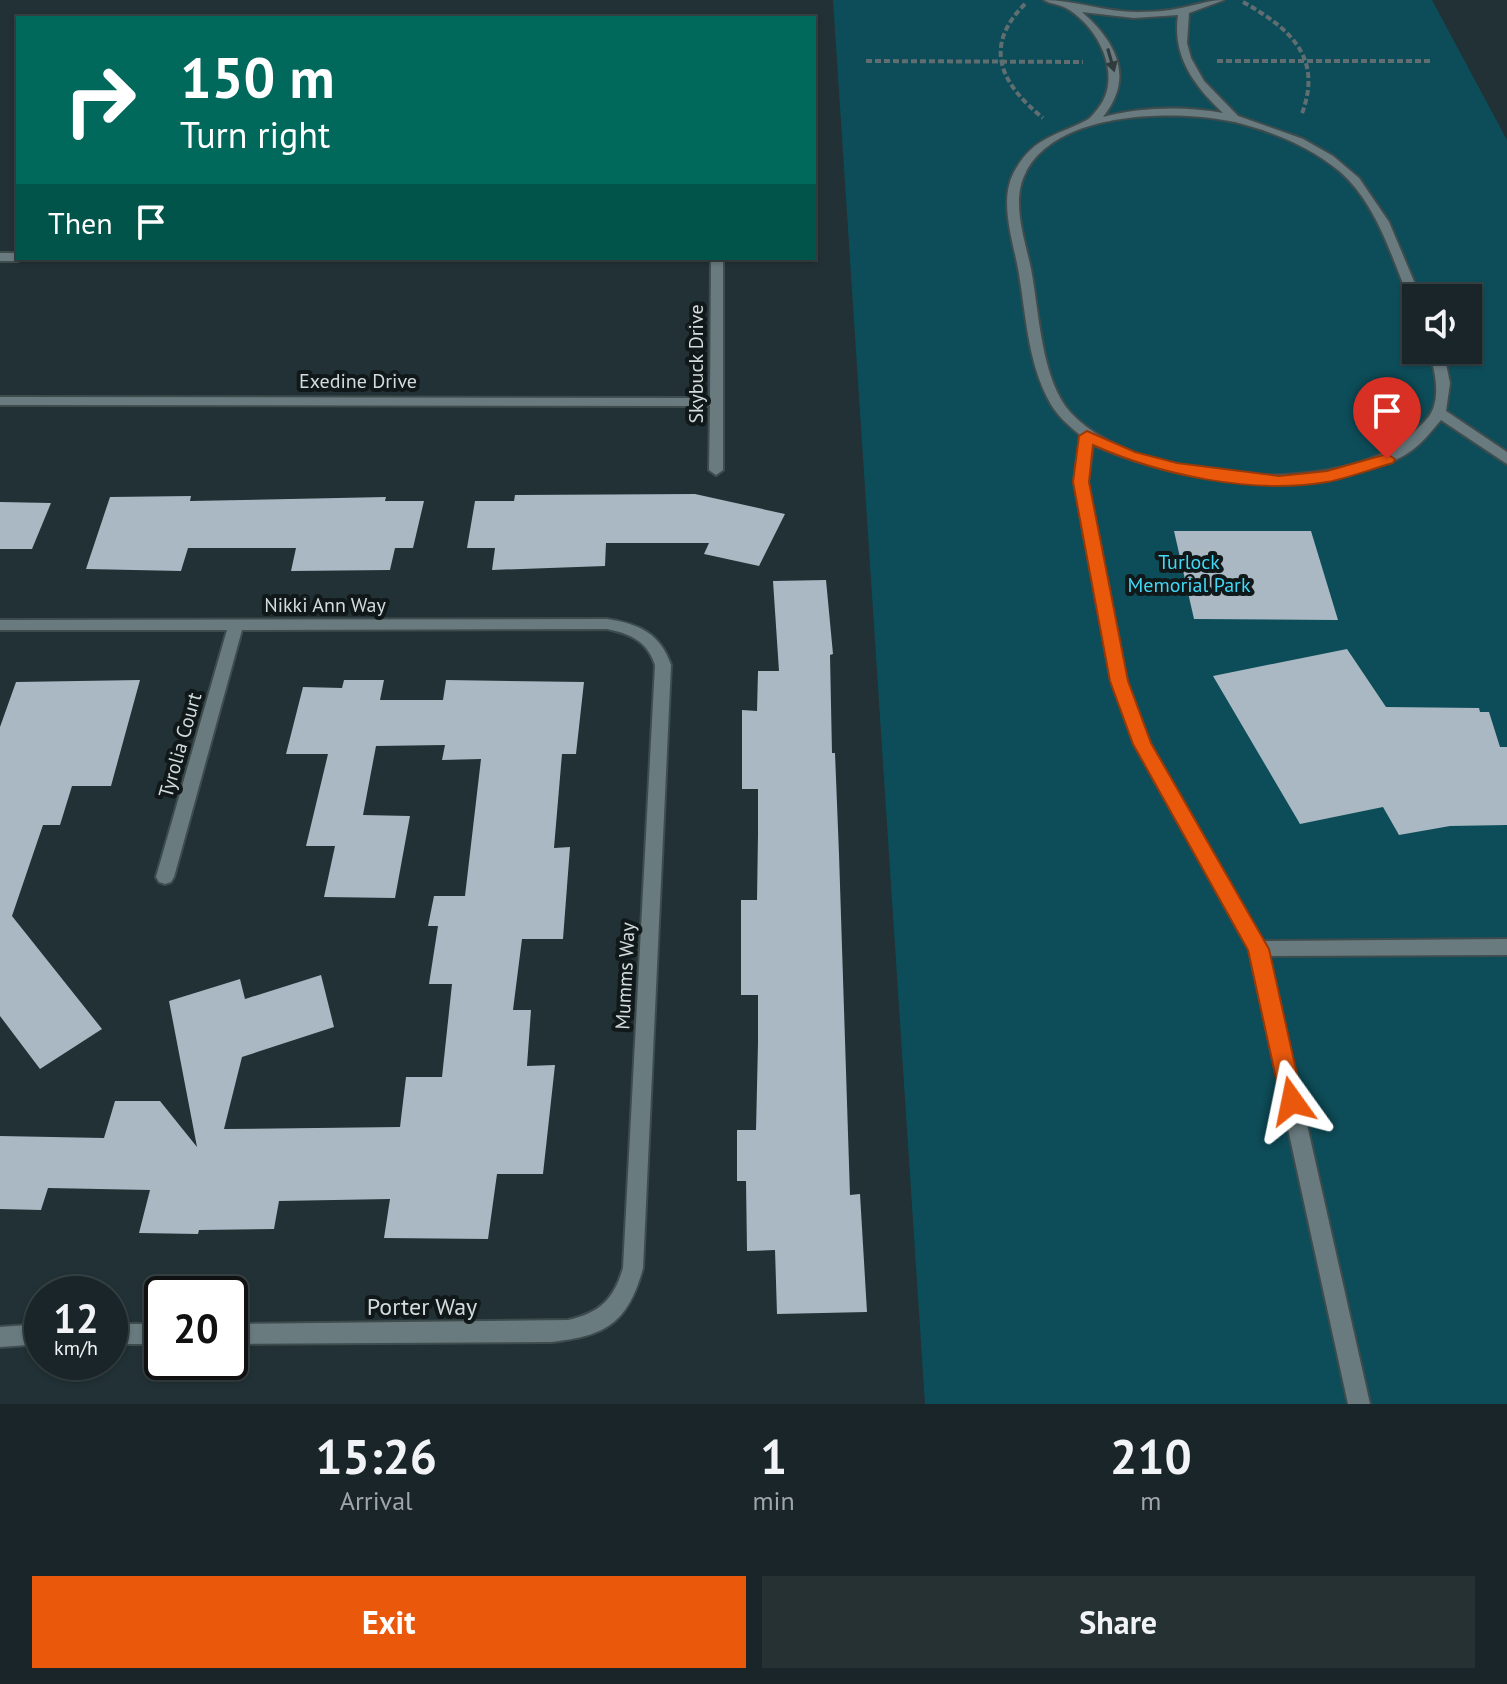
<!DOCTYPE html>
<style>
body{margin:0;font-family:"PT Sans",sans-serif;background:#263134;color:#f1f3f6;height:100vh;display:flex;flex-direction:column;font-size:30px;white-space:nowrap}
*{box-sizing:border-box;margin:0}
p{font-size:26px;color:#9fa5a8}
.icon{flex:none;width:44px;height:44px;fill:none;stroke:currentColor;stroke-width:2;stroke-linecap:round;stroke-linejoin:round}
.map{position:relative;height:1404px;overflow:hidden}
.sheet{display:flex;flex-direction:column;background:#192528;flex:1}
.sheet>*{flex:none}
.hud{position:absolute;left:16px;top:16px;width:800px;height:244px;border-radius:0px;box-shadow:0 2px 6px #0004,0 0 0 2px #374245;background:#00695c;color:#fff;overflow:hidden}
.buttons{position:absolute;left:1402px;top:284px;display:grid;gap:16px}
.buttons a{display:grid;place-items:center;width:80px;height:80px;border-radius:0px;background:#192528;box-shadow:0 2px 6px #0004,0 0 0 2px #374245;font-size:40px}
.speed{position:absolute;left:24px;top:1276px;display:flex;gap:16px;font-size:40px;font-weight:700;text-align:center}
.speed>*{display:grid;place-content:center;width:104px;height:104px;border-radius:50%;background:#192528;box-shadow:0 2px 6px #0004,0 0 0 2px #374245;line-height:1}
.speed small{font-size:20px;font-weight:400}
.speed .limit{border:4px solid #111;border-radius:12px;background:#fff;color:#111}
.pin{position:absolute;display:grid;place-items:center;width:68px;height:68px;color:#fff;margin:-82px -34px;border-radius:50% 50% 50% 0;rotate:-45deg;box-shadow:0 0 8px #0007}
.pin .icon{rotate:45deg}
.me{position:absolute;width:88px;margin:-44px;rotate:348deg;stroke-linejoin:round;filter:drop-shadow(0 0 6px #0008)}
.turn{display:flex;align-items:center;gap:28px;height:168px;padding:0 32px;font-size:36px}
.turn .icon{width:104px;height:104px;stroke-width:2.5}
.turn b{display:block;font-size:56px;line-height:68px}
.then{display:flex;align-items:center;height:76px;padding:0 32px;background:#0003;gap:16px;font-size:30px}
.eta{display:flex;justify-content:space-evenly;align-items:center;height:136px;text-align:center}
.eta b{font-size:48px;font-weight:700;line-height:56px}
.button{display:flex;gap:16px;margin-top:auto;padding:16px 32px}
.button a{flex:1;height:92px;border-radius:0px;background:#ea580c;color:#fff;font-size:32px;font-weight:700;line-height:92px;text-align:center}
.button a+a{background:#263134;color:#f1f3f6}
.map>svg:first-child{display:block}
</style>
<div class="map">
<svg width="1507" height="1404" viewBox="0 0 1507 1404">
<rect width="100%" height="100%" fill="#213135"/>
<path fill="#0d4d59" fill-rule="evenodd" d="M 833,0 L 1432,0 L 1507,140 L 1507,1404 L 925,1404 ZM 1416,298 L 1468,298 L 1468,350 L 1416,350 Z"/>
<g fill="#a9b8c2">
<polygon points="695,494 785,514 759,566 704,554 709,543 606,543 605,566 492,570 495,548 467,548 475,501 514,501 515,495"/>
<polygon points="191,496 190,501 386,497 385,501 424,501 413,548 395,548 390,570 291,571 296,548 188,548 181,571 86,569 110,497"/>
<polygon points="0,502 51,503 32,549 0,549"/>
<polygon points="1174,531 1311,531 1338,620 1194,619"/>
<polygon points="826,580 833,654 830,655 832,753 835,753 839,854 850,1195 860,1194 867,1312 777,1314 775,1250 747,1251 746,1181 737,1181 737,1130 756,1130 758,1043 758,995 741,995 741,900 757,900 758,834 758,789 742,789 742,710 757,711 758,671 779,671 773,581"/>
<polygon points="1347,649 1386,707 1479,708 1480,712 1489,712 1500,747 1507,747 1507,825 1450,826 1399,835 1383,807 1300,824 1213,676"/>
<polygon points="140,680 111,786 72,786 60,825 43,825 12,916 102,1029 40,1069 0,1016 0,727 16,682"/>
<polygon points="344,680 384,680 380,700 443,700 446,680 584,682 576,754 562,754 554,848 570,847 563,939 522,939 513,1010 531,1010 527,1066 555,1065 543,1174 497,1174 488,1239 384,1238 390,1199 279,1201 274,1229 199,1230 198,1234 139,1233 150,1190 48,1188 41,1210 0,1209 0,1136 104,1138 115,1101 160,1101 197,1147 169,1001 240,979 245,999 321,975 334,1027 242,1057 224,1129 400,1127 406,1077 442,1077 452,984 429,984 438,926 428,926 434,896 465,896 481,759 442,760 445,745 376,746 363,815 410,816 395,898 324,897 335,846 306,846 328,754 286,754 303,687 342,688"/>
</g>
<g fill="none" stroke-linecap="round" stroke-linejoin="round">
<g stroke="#3e4c4e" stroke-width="4">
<path id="lane" d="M 1044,0 C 1075,0 1105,12 1137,12 C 1152,12 1167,11 1181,8 C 1196,5 1209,0 1224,0 L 1189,13 L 1187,43 L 1191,58 L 1204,81 L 1238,116 L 1303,139 L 1333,156 L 1359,178 L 1389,222 L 1421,298 L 1416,298 L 1416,305 L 1410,301 C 1391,256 1377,203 1338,170 C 1309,146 1271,131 1235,122 C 1176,109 1055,110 1025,174 C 1011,202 1025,240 1031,269 C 1039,310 1041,381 1071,413 C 1090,433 1116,446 1142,456 C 1215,482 1362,489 1418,428 C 1424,422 1430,417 1433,409 C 1440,390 1434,369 1429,350 L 1443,350 L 1450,383 L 1446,411 L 1507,452 L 1507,464 L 1441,420 C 1433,429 1425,440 1416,447 C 1399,462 1370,470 1348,474 C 1259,492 1176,481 1093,445 L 1088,482 L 1127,681 L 1150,743 L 1263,941 L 1507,939 L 1507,955 L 1269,956 L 1370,1404 L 1348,1404 L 1249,950 L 1134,744 L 1111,681 L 1074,482 L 1080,435 C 1067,424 1056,415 1048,399 C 1028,361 1026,316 1019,274 C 1014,243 998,202 1014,172 C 1033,137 1056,136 1087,120 C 1091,118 1096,111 1099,107 C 1123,75 1098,26 1066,8 C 1059,4 1050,4 1044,0 ZM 1082,12 L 1134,18 L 1178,15 C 1172,56 1194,86 1223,113 C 1184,106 1141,107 1103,117 C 1135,77 1116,42 1082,12 Z"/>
</g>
<g stroke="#3e4c4e" stroke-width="4">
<g id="street">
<polygon points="0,253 18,253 18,258 23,258 18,261 0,261"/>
<polygon points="711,258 723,258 723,470 716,475 709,470 710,406 0,405 0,397 710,398"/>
<path d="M 607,619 C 639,624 660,633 671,665 L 643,1268 C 628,1323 606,1336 551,1342 L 230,1344 L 230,1324 L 568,1320 C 600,1313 614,1299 623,1268 L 655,665 C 647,641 631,634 607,629 L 242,630 L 174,877 L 171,882 L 165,884 L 159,882 L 156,877 L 227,630 L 0,630 L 0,620 Z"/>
<polygon points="42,1324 42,1344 0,1347 0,1327"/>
<rect x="110" y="1324" width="52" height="20"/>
</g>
</g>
<g stroke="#606e71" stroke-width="4" stroke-dasharray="6 3" stroke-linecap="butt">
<path d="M 1243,2 C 1291,29 1324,58 1301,116"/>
<path d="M 1025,4 C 982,47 1001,84 1043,118"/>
<polyline points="866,61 1083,62"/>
<polyline points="1217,61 1430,61"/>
</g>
<use href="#lane" fill="#697b7f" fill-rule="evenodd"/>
<use href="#street" fill="#697b7f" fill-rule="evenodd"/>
</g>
<defs><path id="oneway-solid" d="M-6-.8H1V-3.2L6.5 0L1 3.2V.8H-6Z" transform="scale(2)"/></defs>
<use fill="#303b3d" href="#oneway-solid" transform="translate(1111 60) rotate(74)"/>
<path fill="#ea580c" stroke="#983908" stroke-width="2" d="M 1087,431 L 1135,452 L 1177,463 L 1279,476 L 1327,471 L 1387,454 L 1395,459 L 1393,463 C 1371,469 1349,478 1327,482 C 1254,495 1160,475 1093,445 L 1089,482 L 1128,681 L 1151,743 L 1269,949 L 1303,1101 L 1300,1108 L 1292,1110 L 1284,1108 L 1281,1101 L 1248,950 L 1133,744 L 1110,681 L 1073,482 L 1079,436 Z"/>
<g text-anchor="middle" stroke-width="8" stroke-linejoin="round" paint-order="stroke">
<g font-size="20" fill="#d2dcde" stroke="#111819">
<text transform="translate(696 364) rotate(-90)" y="7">Skybuck Drive</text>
<text x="358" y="388">Exedine Drive</text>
<text x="325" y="612">Nikki Ann Way</text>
<text transform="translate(180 745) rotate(-74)" y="7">Tyrolia Court</text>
<text transform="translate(625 976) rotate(-87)" y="7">Mumms Way</text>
</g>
<g font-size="20" fill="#42d8f6" stroke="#111819">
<text x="1189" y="569">Turlock<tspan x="1189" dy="23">Memorial Park</tspan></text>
</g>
<g font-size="24" fill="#d2dcde" stroke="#111819">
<text x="422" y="1315">Porter Way</text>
</g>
</g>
</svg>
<div class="buttons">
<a><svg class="icon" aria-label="sound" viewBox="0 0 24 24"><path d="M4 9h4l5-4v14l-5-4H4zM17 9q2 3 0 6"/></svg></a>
</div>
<div class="speed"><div>12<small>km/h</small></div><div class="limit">20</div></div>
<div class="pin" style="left:1387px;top:459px;background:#d93025"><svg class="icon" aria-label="arrive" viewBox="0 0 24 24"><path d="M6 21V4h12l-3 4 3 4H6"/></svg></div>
<svg class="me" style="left:1292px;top:1101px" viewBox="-20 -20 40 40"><path d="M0-17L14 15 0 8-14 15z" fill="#ea580c" stroke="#fff" stroke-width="4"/></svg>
<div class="hud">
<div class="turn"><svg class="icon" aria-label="right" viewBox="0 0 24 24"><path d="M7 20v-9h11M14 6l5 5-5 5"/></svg><div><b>150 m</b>Turn right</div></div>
<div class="then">Then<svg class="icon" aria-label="arrive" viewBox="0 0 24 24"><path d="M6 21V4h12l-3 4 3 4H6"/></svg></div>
</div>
</div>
<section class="sheet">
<div class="eta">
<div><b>15:26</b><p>Arrival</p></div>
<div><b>1</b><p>min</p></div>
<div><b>210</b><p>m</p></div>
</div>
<div class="button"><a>Exit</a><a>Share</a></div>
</section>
